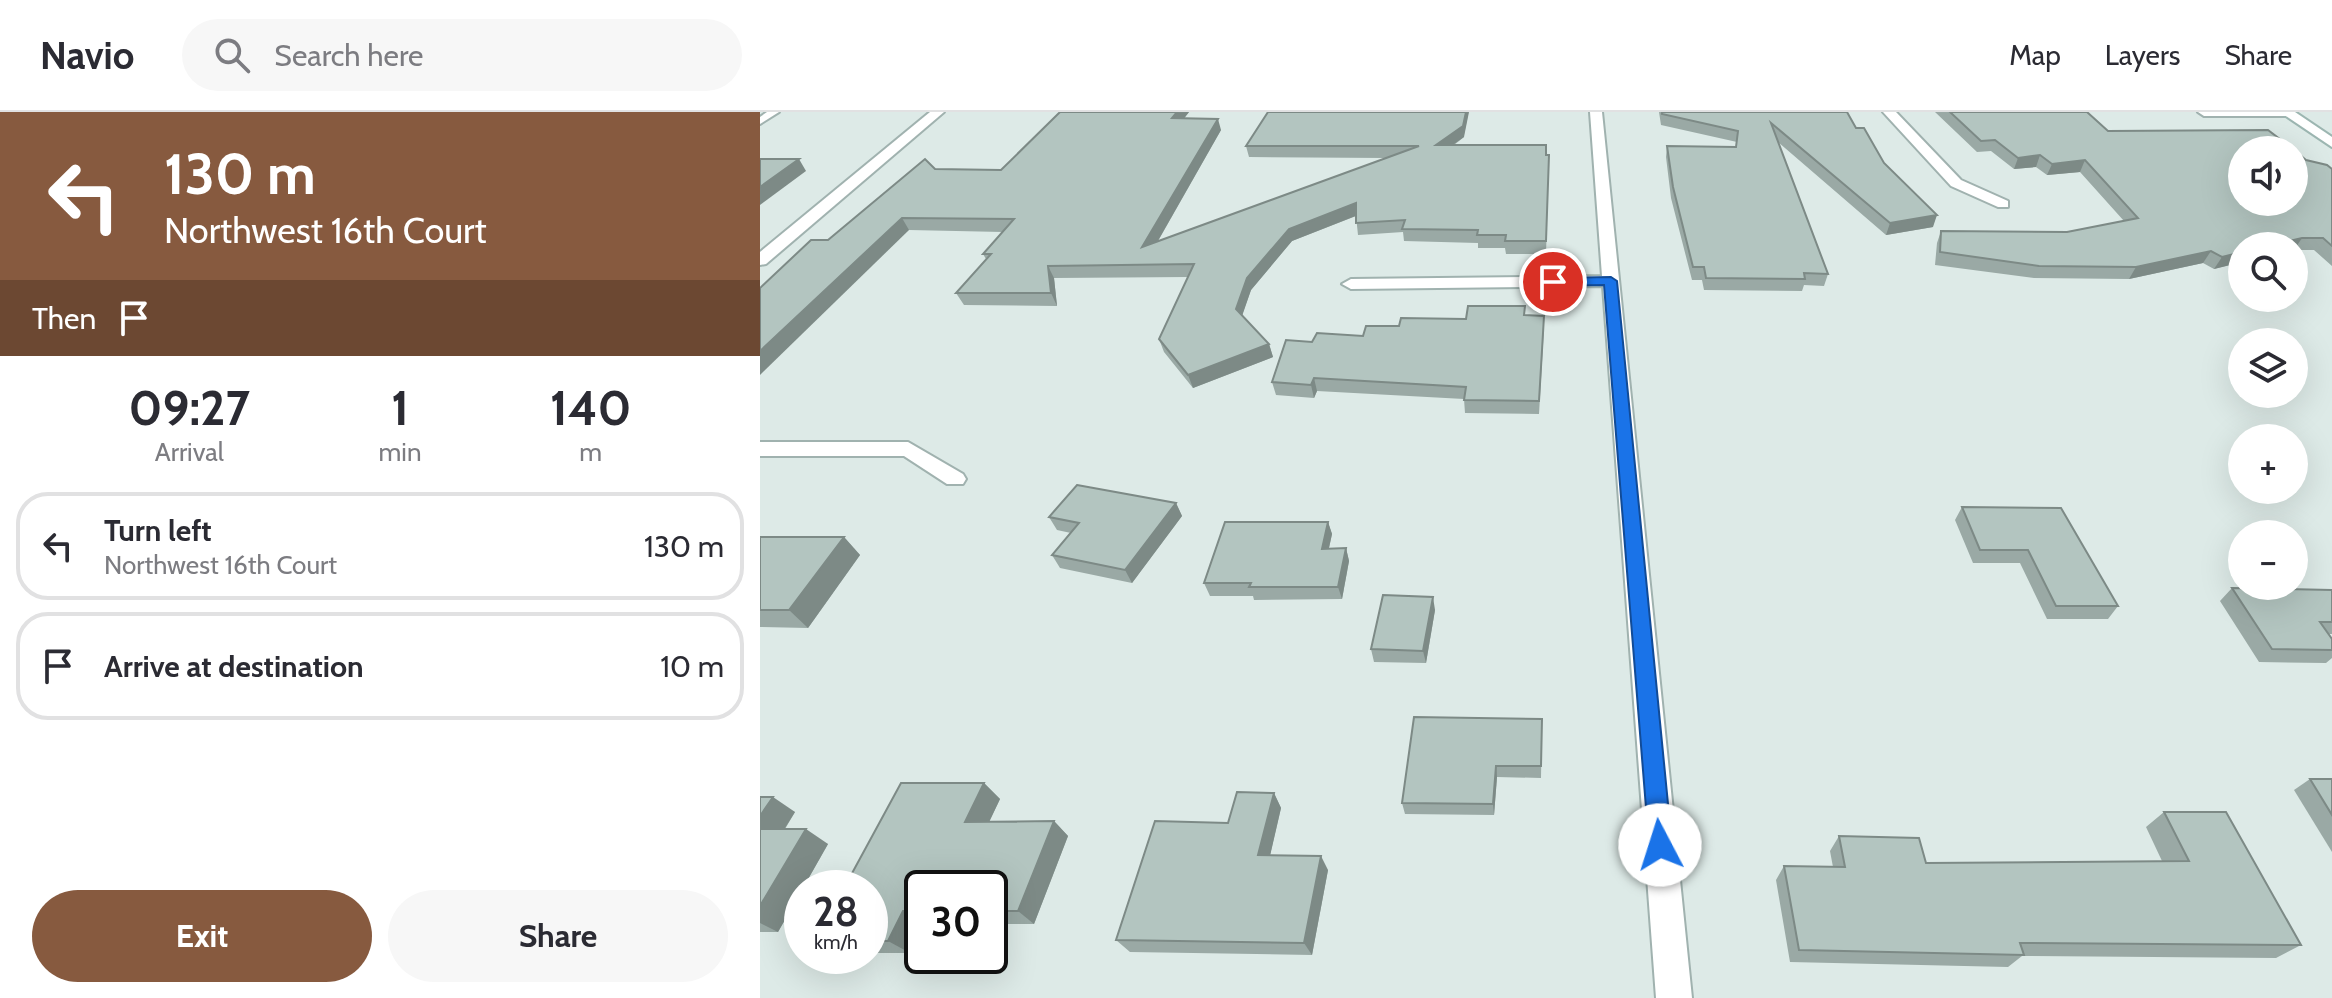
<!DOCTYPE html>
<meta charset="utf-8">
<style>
body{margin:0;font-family:Cabin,sans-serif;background:#f7f7f7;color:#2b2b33;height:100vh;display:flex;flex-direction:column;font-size:30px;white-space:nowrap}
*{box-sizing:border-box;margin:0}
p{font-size:26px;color:#7c7c81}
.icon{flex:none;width:44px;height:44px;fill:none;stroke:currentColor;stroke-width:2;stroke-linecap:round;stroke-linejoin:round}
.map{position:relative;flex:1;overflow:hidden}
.side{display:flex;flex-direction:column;background:#fff;width:760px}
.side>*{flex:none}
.hud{background:#875a3f;color:#fff;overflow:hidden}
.controls{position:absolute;left:1468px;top:24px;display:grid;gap:16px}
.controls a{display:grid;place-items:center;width:80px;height:80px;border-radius:50%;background:#fff;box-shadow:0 8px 32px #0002;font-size:40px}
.speed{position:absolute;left:24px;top:758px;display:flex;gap:16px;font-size:40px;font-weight:700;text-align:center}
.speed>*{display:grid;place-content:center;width:104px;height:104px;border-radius:50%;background:#fff;box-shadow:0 8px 32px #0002;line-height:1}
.speed small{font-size:20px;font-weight:400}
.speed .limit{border:4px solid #111;border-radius:12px;background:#fff;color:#111}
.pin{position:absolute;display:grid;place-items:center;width:68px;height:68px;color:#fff;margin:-34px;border:4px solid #fff;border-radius:50%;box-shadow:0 2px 8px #0007}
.me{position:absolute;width:88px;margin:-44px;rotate:355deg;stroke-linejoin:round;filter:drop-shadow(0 0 6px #0008)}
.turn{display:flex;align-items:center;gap:28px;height:168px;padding:0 32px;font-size:36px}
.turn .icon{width:104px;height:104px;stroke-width:2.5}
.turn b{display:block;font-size:56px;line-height:68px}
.then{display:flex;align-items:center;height:76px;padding:0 32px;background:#0003;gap:16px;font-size:30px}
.eta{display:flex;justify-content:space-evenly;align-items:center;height:136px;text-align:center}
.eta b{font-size:48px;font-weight:800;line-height:56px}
.action{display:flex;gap:16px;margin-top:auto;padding:16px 32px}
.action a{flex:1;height:92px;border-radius:48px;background:#875a3f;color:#fff;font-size:32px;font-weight:800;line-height:92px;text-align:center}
.action a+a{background:#f7f7f7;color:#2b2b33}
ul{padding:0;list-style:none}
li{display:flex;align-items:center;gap:24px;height:108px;margin:0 16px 12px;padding:0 16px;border:4px solid #e1e1e2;border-radius:32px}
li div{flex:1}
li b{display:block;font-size:30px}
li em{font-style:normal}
header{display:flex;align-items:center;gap:48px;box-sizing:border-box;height:112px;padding:0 40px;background:#fff;border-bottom:2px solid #e1e1e2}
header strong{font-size:38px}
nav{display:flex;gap:44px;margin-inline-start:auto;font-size:28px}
.search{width:560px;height:72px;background:#f7f7f7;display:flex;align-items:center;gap:20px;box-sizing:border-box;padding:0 28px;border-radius:44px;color:#7c7c81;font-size:30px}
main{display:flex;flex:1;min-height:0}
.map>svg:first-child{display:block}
</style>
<header>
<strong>Navio</strong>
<div class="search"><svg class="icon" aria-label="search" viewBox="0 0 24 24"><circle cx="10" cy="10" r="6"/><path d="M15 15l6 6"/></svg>Search here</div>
<nav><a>Map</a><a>Layers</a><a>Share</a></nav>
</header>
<main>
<section class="side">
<div class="hud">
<div class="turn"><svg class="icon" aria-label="left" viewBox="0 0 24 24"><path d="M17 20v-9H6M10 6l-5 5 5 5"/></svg><div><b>130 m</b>Northwest 16th Court</div></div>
<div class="then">Then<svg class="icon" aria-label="arrive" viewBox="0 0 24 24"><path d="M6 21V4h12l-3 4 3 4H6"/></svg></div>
</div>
<div class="eta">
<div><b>09:27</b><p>Arrival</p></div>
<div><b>1</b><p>min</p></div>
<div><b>140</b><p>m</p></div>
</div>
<ul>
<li><svg class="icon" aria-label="left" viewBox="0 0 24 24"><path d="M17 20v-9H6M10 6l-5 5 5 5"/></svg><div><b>Turn left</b><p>Northwest 16th Court</p></div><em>130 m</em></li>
<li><svg class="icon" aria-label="arrive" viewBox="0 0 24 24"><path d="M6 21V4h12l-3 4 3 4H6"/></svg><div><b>Arrive at destination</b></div><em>10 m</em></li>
</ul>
<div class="action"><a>Exit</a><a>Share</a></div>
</section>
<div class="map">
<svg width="1572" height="886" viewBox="0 0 1572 886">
<rect width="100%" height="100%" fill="#ddeae7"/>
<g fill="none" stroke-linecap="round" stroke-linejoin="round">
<g stroke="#a0b2af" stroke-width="4">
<polygon id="service" points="7,0 19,0 0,12 0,5"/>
</g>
<g stroke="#a0b2af" stroke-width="4">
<g id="minor">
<polygon points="170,0 184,0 6,152 0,153 0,140"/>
<polygon points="830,0 842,0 932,886 896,886 843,174 591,177 582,172 591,167 842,164"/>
<polygon points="1123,0 1136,0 1201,68 1248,89 1248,95 1238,95 1191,74"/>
<polygon points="1438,0 1532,0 1526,4 1444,4"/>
<polygon points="0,330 148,330 203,362 206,367 203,372 187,372 144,344 0,344"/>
</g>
</g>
<g stroke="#9cb6b1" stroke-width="4">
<polygon id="secondary" points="1520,0 1535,0 1572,25 1572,35"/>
</g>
<use href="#service" fill="#fff" fill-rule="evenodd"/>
<use href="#minor" fill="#fff" fill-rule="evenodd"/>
<use href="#secondary" fill="#fff" fill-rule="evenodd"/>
</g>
<g fill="#9aa9a5">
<polygon points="300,0 429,0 424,6 461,18 398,129 627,46 489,45 486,34 704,25 694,33 789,43 786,142 746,142 745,136 718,136 718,131 644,129 643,120 598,123 596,104 532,129 491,178 482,203 509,232 513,245 433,276 404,240 399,227 428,165 294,166 297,194 204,193 196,181 226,147 223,142 243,120 149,118 68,128 175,57 241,58"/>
<polygon points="899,0 1087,0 1096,16 1173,115 1126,123 1018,30 1068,162 1064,174 1044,173 1042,179 944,178 942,168 932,168 911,86 906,45 907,34 976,35 977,30 901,13"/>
<polygon points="1175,0 1327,0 1348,19 1546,48 1572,57 1572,154 1554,138 1534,138 1534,134 1482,134 1482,150 1454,157 1443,151 1369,167 1274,166 1175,153 1177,131 1181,119 1307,120 1364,109 1320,60 1287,63 1276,55 1254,57 1231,39 1217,40"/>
<polygon points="706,207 784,216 779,302 705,301 704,287 557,279 554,286 516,283 512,270 552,230 603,224 639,214"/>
<polygon points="416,391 422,404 372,471 300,456 292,443 311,421 297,418 289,405"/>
<polygon points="1202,395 1358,494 1348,507 1287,507 1260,451 1213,451 1195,408"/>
<polygon points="568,410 572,422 569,436 586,436 589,449 582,487 494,488 493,484 450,484 444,471"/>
<polygon points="0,425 84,425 100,443 48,516 0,515"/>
<polygon points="1472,476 1572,478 1572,522 1569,522 1572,527 1572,546 1566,551 1499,550 1460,489"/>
<polygon points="675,498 666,551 614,550 611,537"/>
<polygon points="782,607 781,666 737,665 734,703 645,702 642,691"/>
<polygon points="1550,667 1572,667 1572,740 1534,678"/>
<polygon points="224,671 240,687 229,710 294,709 308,724 274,812 230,812 230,776 162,776 162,815 150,841 110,841 110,776"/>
<polygon points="514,681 521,696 510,743 568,758 552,843 370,840 356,828 468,711"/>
<polygon points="0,685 35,700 25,717 68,732 18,820 0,820"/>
<polygon points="1404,700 1541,833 1516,846 1262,844 1248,855 1030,850 1016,768 1024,754 1073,755 1070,739 1079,724 1166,751 1402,749 1386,715"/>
</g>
<g fill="#7d8a86">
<polygon points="417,0 429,0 416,17 412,6"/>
<polygon points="706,0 709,0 704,25 677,44 676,33"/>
<polygon points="458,7 461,18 387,148 382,135"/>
<polygon points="1280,43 1276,55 1254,57 1258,46"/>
<polygon points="39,47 46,59 0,93 0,75"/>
<polygon points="1325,48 1320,60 1287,63 1292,52"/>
<polygon points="596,91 598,103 532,129 491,178 480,210 476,197 487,166 529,117"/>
<polygon points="1177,103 1173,115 1126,123 1130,111"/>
<polygon points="142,106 149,118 0,263 0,239"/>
<polygon points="1542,126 1534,138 1534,134 1508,134"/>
<polygon points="1451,139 1443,151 1369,167 1376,155"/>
<polygon points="1482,140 1482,150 1454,157 1462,145"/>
<polygon points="288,154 294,166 297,194 291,181"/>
<polygon points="509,232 513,245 433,276 428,263"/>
<polygon points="554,266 557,279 554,286 551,273"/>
<polygon points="416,391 422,404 372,471 365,458"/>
<polygon points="568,410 572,422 566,449 562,437"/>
<polygon points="84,425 100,443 48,516 29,498"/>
<polygon points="586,436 589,449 582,487 578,475"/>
<polygon points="673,485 675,498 666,551 663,539"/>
<polygon points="736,654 737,665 734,703 733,692"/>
<polygon points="224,671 240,687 222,725 205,710"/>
<polygon points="514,681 521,696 507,757 498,743"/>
<polygon points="13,685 35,700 15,732 0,722 0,704"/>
<polygon points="294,709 308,724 274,812 258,799"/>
<polygon points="46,717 68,732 18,820 0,811 0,794"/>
<polygon points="561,744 568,758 552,843 544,831"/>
<polygon points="143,799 162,812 162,815 150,841 128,829"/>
</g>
<g fill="#b3c5c0" stroke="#7d8a86" stroke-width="2">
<polygon points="300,0 417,0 412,6 458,7 382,135 659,34 486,34 508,0 706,0 703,14 676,33 786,33 786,43 789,43 786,129 745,129 746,123 717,123 718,118 642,117 645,108 596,111 596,91 529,117 487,166 476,197 509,232 428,263 399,227 434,152 288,154 291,181 196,181 231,142 223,142 254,107 142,106 0,239 0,176 51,128 68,128 165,47 175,57 241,58"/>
<polygon points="902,0 1087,0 1096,16 1104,16 1124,51 1177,103 1130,111 1011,11 1068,162 1044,161 1045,167 946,166 944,155 933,155 913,75 907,34 976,35 978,19 902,2"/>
<polygon points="1190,0 1327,0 1348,19 1508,18 1534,38 1482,38 1482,90 1534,90 1534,38 1546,48 1567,53 1572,57 1572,134 1563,126 1542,126 1508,134 1482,134 1482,140 1462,145 1451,139 1376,155 1279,154 1180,140 1181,119 1307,120 1378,106 1325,48 1292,52 1280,43 1258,46 1235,28 1221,29"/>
<polygon points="0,47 39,47 0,75"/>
<polygon points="708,194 765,194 764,203 784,204 779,289 704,288 706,275 554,266 551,273 512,270 526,228 552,230 557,221 603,224 606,214 639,214 641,206 706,207"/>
<polygon points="317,373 416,391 365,458 292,443 319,411 289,405"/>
<polygon points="1202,395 1301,396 1358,494 1296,494 1268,438 1220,438"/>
<polygon points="465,410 568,410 562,437 586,436 578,475 489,475 491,471 444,471"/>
<polygon points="0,425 84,425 29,498 0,498"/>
<polygon points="1472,476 1572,478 1572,510 1560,510 1572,527 1572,538 1512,537"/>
<polygon points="623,483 673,485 663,539 611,537"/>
<polygon points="654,605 782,607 781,654 736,654 733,692 642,691"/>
<polygon points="1550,667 1572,667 1572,703"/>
<polygon points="141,671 224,671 205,710 294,709 258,799 230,799 230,776 162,776 162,799 143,799 128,829 110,829 110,776 84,776"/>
<polygon points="477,680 514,681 498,743 561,744 544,831 356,828 395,709 468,711"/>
<polygon points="0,685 13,685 0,704"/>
<polygon points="1404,700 1466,700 1541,833 1260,831 1264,843 1039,838 1024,754 1085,755 1079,724 1159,726 1166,751 1429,749"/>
<polygon points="0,717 46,717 0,794"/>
</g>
<polygon fill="#1a73e8" stroke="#114b97" stroke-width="2" points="851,165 857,169 912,733 909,741 900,744 892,741 889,733 844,173 793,174 786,170 793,166"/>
</svg>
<div class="controls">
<a><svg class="icon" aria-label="sound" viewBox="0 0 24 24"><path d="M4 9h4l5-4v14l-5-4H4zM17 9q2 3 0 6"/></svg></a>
<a><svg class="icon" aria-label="search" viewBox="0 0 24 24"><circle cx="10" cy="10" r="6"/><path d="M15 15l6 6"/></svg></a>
<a><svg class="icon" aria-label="layers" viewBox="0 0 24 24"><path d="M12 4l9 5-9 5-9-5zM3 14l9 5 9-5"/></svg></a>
<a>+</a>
<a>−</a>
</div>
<div class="speed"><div>28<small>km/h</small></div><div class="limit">30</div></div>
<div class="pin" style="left:793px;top:170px;background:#d93025"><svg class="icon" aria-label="arrive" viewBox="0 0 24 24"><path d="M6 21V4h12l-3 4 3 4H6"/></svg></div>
<svg class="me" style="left:900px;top:733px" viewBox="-20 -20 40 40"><circle r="19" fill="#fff"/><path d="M0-13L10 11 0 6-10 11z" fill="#1a73e8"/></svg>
</div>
</main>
